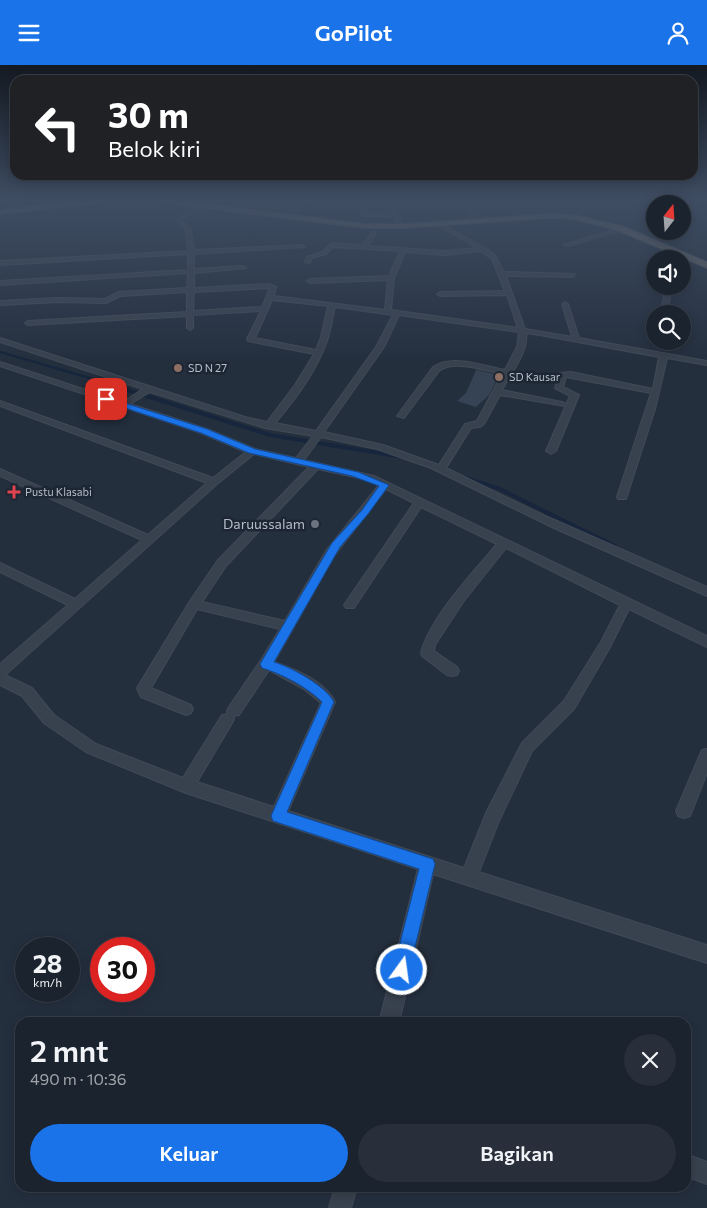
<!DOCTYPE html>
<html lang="id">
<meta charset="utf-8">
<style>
body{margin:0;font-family:Commissioner,sans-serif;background:#282f3a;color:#f1f3f6;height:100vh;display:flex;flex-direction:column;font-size:19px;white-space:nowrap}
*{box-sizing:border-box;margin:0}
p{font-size:16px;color:#a0a4aa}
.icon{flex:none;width:28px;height:28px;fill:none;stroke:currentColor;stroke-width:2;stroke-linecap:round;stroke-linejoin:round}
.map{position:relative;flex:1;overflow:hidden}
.drawer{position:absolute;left:15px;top:952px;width:676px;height:175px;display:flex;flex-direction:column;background:#1b232e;border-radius:15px;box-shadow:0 2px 12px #0003,0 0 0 1px #39404a}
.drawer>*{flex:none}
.hud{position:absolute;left:10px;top:10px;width:688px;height:105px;border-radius:15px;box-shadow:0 2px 12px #0003,0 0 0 1px #39404a;background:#202124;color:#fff;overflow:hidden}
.needle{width:32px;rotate:17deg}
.controls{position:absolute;left:646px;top:130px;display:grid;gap:10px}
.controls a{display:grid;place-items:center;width:45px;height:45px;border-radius:50%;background:#1b232e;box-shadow:0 2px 12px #0003,0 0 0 1px #39404a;font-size:25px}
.speed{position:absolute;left:15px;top:872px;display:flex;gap:10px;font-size:25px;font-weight:700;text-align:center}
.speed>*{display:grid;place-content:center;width:65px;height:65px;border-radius:50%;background:#1b232e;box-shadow:0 2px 12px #0003,0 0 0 1px #39404a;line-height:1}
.speed small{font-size:12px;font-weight:400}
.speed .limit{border:8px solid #d22;background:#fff;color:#111}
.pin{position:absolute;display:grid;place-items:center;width:42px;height:42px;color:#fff;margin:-21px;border-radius:10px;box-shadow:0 2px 8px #0006}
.me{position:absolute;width:55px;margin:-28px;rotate:14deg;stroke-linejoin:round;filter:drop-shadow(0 0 4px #0008)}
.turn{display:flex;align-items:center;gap:18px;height:105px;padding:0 15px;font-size:22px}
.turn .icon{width:65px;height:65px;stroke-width:2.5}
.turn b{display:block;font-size:35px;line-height:42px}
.round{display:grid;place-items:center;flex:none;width:52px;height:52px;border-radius:26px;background:#282f3a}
.summary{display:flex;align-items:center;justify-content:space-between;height:85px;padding:0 15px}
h1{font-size:30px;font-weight:600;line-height:38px}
.action{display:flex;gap:10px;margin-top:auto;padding:10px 15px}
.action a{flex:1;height:58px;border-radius:30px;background:#1a73e8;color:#fff;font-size:20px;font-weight:600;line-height:58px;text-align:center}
.action a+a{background:#282f3a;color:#f1f3f6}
header{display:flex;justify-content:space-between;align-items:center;height:65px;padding:0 15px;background:#1a73e8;color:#fff;font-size:22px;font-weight:600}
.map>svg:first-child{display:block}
</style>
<header><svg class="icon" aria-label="menu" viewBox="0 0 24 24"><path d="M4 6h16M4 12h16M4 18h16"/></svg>GoPilot<svg class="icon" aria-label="person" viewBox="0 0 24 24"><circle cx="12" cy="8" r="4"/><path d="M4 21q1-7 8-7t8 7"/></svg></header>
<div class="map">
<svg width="707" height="1143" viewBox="0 0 707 1143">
<rect width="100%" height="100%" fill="#242f3e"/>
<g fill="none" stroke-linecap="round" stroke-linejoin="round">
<g stroke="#17263c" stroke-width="2">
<polyline points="224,136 250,136"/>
<polyline points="0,141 38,136"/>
</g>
<polyline stroke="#17263c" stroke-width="2.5" points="0,287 100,316"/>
<g stroke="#17263c" stroke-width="4">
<polyline points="96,315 270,370 403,392"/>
<polyline points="463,412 500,424 550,449"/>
</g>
<polyline stroke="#17263c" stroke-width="5" points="547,448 614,481"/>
</g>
<polygon fill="#364354" points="476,305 499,310 489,330 476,342 457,336 466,328"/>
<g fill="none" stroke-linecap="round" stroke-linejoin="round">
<g stroke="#414a57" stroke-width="2">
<g id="minor">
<polygon points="257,136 296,143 305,136 310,136 291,149 289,148 292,145 260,140"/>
<polygon points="359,136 363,136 366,149 393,149 389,136 393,136 401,158 396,159 394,152 363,151 360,147"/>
<polygon points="472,136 476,136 470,145 475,153 473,154 466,145"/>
<path d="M 203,138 L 205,140 L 181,155 L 191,166 L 194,185 L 302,180 L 305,182 L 194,189 L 194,204 L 243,201 L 246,203 L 194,208 L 194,223 L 269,219 L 276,222 L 274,231 L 385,245 L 388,215 L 310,218 L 307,216 L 310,214 L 389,211 L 400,186 L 333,182 L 326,189 L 312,193 L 310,198 L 305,197 L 307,192 L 322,187 L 332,178 L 362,180 L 373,166 L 376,168 L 368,181 L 445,186 L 477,183 L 433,157 L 435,155 L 490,186 L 496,192 L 504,207 L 575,209 L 573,212 L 506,211 L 525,264 L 572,272 L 562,239 L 565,237 L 568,239 L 579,273 L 707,296 L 707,300 L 667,293 L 655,344 L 626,434 L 618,434 L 617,432 L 651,328 L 566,312 L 563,322 L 579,330 L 556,386 L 551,389 L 546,386 L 570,331 L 555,323 L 560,308 L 571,307 L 653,324 L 659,292 L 540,270 L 526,268 C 529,287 510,309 502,325 L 562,337 L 566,339 L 565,341 L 500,330 L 484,359 L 480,362 L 471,363 L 446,403 L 541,449 L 707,522 L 707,531 L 554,463 L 431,403 L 377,384 L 321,372 L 304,395 L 374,411 L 707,571 L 707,582 L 629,544 L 610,582 L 574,644 L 532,686 L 499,756 L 479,807 L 707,880 L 707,898 L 433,809 L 399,958 L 379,958 L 418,804 L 186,728 L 86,687 L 44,658 L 22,631 L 0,620 L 0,599 L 68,540 L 0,507 L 0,498 L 75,534 L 142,475 L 0,411 L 0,404 L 148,470 L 207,418 L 0,341 L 0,336 L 213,413 L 246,387 L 201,368 L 0,301 L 0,297 L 123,337 L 143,324 L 0,277 L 0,273 L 245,352 L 267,357 L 295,320 L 314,289 L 248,276 L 247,274 L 261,246 L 193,250 L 193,263 L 190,265 L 187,263 L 187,251 L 28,260 L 25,258 L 28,256 L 187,247 L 187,227 L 120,231 L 106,238 L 58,237 L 0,240 L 0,236 L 58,233 L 105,234 L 119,227 L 187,223 L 188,208 L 0,220 L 0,216 L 188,205 L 188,189 L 0,200 L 0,196 L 188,186 L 186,166 L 176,155 ZM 481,186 L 492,194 L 505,226 L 440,227 L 437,229 L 440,231 L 507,230 L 518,263 L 391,245 L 394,213 L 405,187 L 445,190 ZM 270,223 L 262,242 L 193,246 L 194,227 ZM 272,235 L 328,241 L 321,272 L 316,285 L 255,273 ZM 335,242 L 393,250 L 376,282 L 316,366 L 275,358 C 295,335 317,305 327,276 C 331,265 332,253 335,242 ZM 399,250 L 519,267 L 517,282 L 505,305 C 484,301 452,289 433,302 L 397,351 L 404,353 L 439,306 C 454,294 485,306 502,309 L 477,356 L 465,359 L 439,400 L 383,380 L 324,367 L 384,282 ZM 150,327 L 265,363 L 313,371 L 296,393 L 255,384 L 207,364 L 130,339 ZM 254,389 L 309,402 L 218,495 L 190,536 L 137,623 L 141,632 L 186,650 L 191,648 L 193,644 L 191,640 L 151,623 L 197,544 L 280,564 L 261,595 L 229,642 L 227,646 L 228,649 L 222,650 L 183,713 L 96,679 L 54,650 L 32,623 L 5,610 L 217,419 ZM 318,404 L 368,415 L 379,420 L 326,486 L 285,556 L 202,537 L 226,501 ZM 386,424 L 414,438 L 346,537 L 344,540 L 346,543 L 354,543 L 421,442 L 497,479 C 474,506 429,554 421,588 L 422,591 L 447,610 L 452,611 L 457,610 L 459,606 L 457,602 L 434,586 L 435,580 L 463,537 L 506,483 L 620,540 L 601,577 L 564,636 L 522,678 L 486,748 L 464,803 L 288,746 L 335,637 C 325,616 295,604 274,597 L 334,491 ZM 269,605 L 304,624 L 321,638 L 274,742 L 197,717 L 232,658 L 234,654 L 233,651 L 239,650 Z"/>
<polygon points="620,163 625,164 568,181 563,180"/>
<polygon points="668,222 671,224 667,249 661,249 665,224"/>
<polygon points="707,684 707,708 690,751 684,753 678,751 676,746 702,685"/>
<polygon points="686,1089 707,1097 707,1119 686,1111"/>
<polygon points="335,1122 357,1122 351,1143 329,1143"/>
</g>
</g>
<g stroke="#434c59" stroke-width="2">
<g id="trunk">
<polygon points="80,136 105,136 101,138 0,149 0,145"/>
<polygon points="160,136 182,136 365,159 404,159 549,149 574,150 622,161 707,197 707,203 616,165 574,154 549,153 404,163 365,163 164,138"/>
</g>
</g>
<use href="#minor" fill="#38414e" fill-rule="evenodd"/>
<use href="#trunk" fill="#656462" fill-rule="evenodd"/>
</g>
<linearGradient id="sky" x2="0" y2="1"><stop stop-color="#141a22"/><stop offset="0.46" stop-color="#3f4d63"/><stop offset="1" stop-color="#3f4d63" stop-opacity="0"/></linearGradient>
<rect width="707" height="296" fill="url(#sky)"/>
<path fill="#1a73e8" stroke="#114b97" d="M 104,333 L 109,333 L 207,364 L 255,384 L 358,407 L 389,420 L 368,449 L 340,482 L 274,597 C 291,602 326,621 334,637 L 287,747 L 433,794 L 435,799 L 408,911 L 402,913 L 396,911 L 393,905 L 419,804 L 273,756 L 271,751 L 322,637 C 307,622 282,609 262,603 L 260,599 L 332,478 L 362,445 L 379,421 L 352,411 L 249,388 L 201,368 L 104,336 Z"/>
<g fill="#8d6e63" stroke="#1d2633" stroke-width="2">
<circle cx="178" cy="303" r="5"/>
<circle cx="499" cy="312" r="5"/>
</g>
<path fill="#e0444e" stroke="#1d2633" stroke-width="2" d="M11.5 419.5h5v5h5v5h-5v5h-5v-5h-5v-5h5z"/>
<circle fill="#6b7280" stroke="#1d2633" stroke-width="2" cx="315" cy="459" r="5"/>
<g text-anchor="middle" stroke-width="5" stroke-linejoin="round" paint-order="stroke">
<g font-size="11" fill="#b4bcc9" stroke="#1d2633" text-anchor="start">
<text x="188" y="307">SD N 27</text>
<text x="509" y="316">SD Kausar</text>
<text x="25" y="431">Pustu Klasabi</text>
</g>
<g font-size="14" fill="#b4bcc9" stroke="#1d2633" text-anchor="end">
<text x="305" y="464">Daruussalam</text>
</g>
</g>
</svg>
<div class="controls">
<a><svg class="needle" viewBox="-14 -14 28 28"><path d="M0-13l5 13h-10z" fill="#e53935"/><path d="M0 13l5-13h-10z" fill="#a0a4aa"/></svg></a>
<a><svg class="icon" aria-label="sound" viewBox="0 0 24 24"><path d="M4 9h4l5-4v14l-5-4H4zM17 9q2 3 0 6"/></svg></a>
<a><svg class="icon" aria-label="search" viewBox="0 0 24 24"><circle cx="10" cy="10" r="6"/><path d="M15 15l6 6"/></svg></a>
</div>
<div class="speed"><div>28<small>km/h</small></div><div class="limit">30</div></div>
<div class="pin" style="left:106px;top:334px;background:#d93025"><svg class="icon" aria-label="arrive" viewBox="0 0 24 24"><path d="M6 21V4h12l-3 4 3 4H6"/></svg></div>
<svg class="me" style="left:402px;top:905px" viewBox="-20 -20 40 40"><circle r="17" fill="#1a73e8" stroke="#fff" stroke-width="3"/><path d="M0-11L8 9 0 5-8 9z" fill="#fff"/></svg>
<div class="hud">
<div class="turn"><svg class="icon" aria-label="left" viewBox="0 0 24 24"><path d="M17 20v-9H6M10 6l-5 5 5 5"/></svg><div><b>30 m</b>Belok kiri</div></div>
</div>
<section class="drawer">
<div class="summary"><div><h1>2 mnt</h1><p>490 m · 10:36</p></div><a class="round"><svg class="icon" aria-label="close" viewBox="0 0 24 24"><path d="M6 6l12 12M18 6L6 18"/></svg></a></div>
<div class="action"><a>Keluar</a><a>Bagikan</a></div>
</section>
</div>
